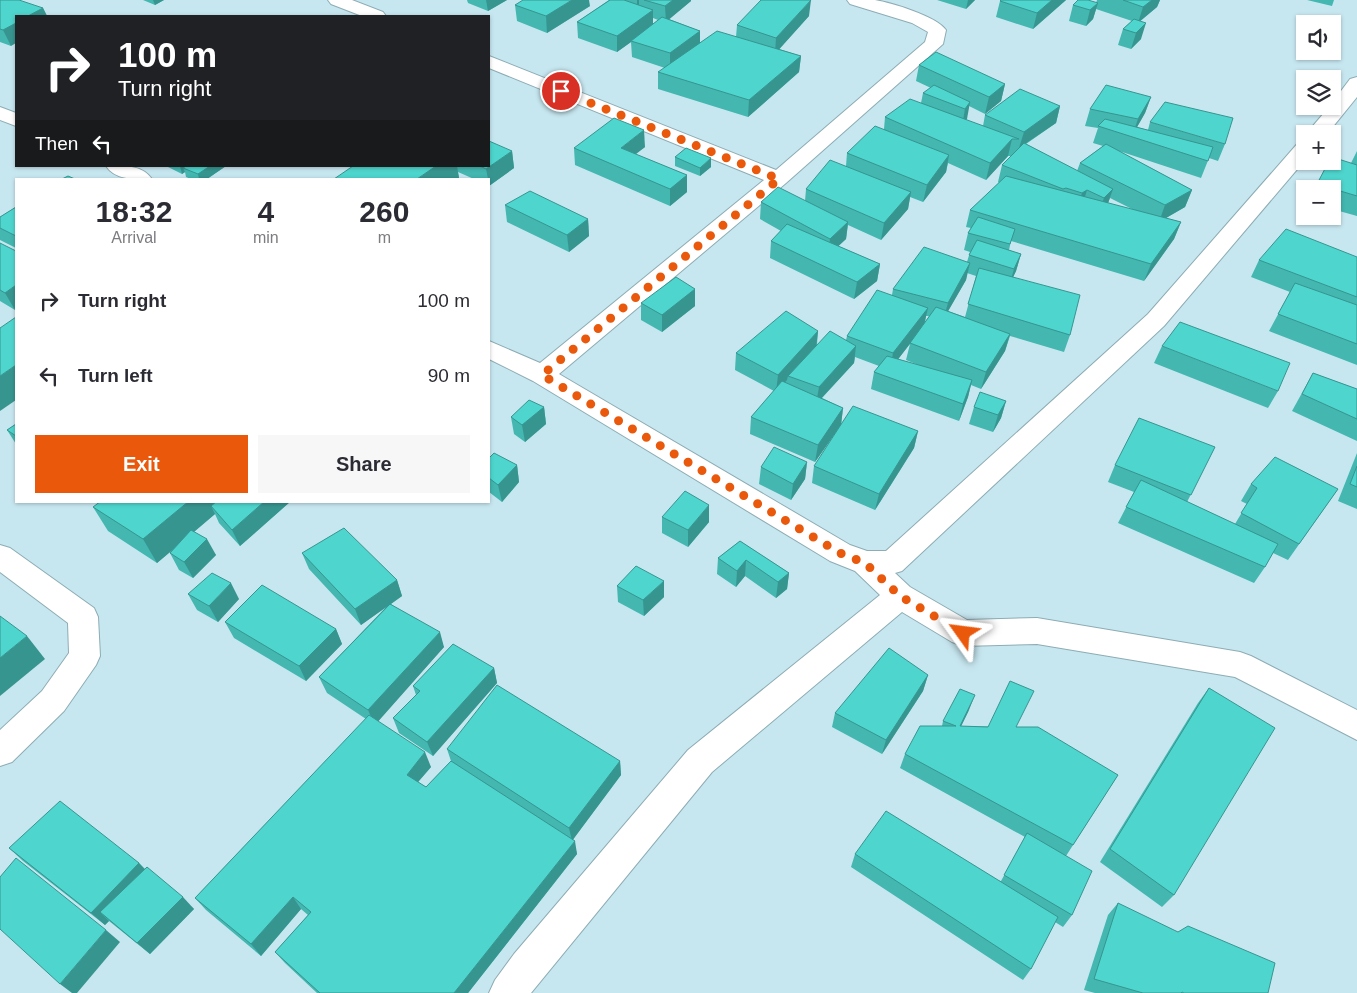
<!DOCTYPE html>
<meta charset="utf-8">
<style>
body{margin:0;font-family:Helvetica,sans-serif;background:#f7f7f7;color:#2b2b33;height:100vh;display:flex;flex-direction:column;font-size:19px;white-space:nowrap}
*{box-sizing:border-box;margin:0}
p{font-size:16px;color:#7c7c81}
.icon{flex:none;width:28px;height:28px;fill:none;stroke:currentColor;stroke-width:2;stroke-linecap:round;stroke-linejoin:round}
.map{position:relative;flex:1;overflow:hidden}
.sheet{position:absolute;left:15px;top:178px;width:475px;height:325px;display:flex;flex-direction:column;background:#fff;border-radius:0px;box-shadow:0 1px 4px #0004}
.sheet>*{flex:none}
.guide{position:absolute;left:15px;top:15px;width:475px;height:152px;border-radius:0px;box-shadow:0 1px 4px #0004;background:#202124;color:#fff;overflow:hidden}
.buttons{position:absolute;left:1296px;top:15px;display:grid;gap:10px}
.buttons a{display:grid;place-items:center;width:45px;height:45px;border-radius:0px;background:#fff;box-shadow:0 1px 4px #0004;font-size:25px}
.pin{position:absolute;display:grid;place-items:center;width:42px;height:42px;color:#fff;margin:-21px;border:2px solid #fff;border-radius:50%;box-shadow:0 1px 5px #0007}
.me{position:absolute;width:55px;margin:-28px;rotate:301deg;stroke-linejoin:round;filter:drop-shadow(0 0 4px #0008)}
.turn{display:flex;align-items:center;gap:18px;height:105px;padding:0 20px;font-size:22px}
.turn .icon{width:65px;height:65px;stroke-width:2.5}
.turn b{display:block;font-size:35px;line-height:42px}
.then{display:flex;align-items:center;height:48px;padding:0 20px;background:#0003;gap:10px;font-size:19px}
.eta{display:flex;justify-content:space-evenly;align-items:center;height:85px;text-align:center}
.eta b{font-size:30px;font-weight:700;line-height:35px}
.action{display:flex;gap:10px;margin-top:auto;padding:10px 20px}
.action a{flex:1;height:58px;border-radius:0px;background:#ea580c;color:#fff;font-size:20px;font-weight:700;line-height:58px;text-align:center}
.action a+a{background:#f7f7f7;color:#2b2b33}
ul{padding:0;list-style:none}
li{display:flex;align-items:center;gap:15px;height:75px;padding:0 20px}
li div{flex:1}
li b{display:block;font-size:19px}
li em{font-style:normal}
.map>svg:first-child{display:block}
</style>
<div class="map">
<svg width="1357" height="993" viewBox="0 0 1357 993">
<rect width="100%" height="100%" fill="#c7e7f0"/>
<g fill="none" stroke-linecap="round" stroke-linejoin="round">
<g stroke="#8dacb4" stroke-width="2">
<g id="minor">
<polygon points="328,0 352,0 383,12 386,16 362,16 331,4"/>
<path d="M 847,0 C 856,0 866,0 875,0 C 892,3 936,16 946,30 L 943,44 L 786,183 L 559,374 L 850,545 L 867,551 L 886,551 L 1148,314 L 1298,143 L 1305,141 L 1305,160 L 1164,326 L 902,571 L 895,573 L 910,587 L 967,620 L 1037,618 L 1240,652 L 1251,656 L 1357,710 L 1357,740 L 1235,677 L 1037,644 L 963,646 L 952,642 L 902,612 L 712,772 L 531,993 L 489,993 L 495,980 L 514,954 L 688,750 L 880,595 L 855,571 L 830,561 L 533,381 L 489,359 L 489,341 L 540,363 L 764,180 L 489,68 L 489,56 L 776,170 L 925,42 L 928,32 L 912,23 L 850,4 Z"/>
<polygon points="1357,77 1357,97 1327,134 1306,134 1330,106 1332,106 1332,103 1350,79"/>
<polygon points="0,107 16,113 16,126 0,120"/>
<path d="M 106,166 C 122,166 142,164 152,179 C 136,179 116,181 106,166 Z"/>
<polygon points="0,545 10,548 94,608 98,617 100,656 96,665 64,711 12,762 0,766 0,730 42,691 69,653 68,623 0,572"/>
</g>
</g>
<use href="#minor" fill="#fff" fill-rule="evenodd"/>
</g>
<g fill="#43b7b0" fill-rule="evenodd">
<polygon points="0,0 43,8 47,16 16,16 11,46 0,42"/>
<polygon points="143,0 164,0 155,5"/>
<polygon points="467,0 507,0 488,11 468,3"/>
<path d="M 608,0 L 691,0 L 691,1 L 669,19 L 700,31 L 700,43 L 736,37 L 737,25 L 809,16 L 779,49 L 801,56 L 799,72 L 748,117 L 658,89 L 658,72 L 665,68 L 632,57 L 631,42 L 617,52 L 578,38 L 577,22 L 609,0 ZM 653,18 L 658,20 L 653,24 Z"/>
<polygon points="937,0 975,0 966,9"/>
<polygon points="1001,0 1066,0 1033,29 996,17 1000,1"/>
<polygon points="1097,0 1160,0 1157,7 1140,21 1141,39 1131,49 1118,45 1123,29 1132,21 1096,9 1093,19 1086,26 1069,21 1073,5 1096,3"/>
<polygon points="1307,0 1334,0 1332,6"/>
<polygon points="515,5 590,6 547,33 517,21"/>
<path d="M 919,65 L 1005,84 L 1001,101 L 985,114 L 969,106 L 966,120 L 983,126 L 985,115 L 1060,106 L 1056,123 L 1026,144 L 1077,171 L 1080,163 L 1103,146 L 1093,143 L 1098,128 L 1085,126 L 1090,109 L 1151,97 L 1145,113 L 1137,127 L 1148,130 L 1150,122 L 1225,144 L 1218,161 L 1209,158 L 1201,178 L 1119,151 L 1192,190 L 1185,207 L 1166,218 L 1181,222 L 1174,239 L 1144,281 L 1011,241 L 1009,250 L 1021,254 L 1016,271 L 1013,277 L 1070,335 L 1064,352 L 1010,336 L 1005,351 L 981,389 L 971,385 L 968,397 L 959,421 L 871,389 L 874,372 L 879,366 L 855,357 L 854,363 L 822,398 L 843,408 L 841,425 L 815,462 L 750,434 L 751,417 L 774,391 L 735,370 L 736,353 L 818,331 L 817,345 L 846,340 L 847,336 L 892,295 L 893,289 L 967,262 L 970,252 L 964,250 L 968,233 L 971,228 L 966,227 L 970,210 L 999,183 L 998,182 L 1002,165 L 1012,156 L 1008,156 L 986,180 L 948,163 L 946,172 L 923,202 L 910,197 L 908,209 L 881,240 L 848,225 L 846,239 L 838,246 L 880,264 L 877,281 L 854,299 L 770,258 L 771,241 L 781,231 L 760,219 L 761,202 L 805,201 L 806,189 L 846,166 L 847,153 L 884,129 L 885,117 L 921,103 L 923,93 L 931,88 L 916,81 ZM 1110,198 L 1134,210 L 1108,203 ZM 967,273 L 976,276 L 965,317 L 948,311 L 966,280 ZM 926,316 L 929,316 L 925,322 ZM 910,344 L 906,360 L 921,366 L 898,359 Z"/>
<polygon points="645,147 635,154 687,175 687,192 670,206 575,165 574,148"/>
<polygon points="512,151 514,168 489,186 489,179 474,179 458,172 459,178 351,167 349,166 489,166"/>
<polygon points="1357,151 1357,216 1332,209 1332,189 1315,189 1329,161 1351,163"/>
<polygon points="675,157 711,167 700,176 675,166"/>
<polygon points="166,166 226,166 207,179 191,179 186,177 185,172 182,174"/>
<polygon points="505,205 588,219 589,236 569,252 507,222"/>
<polygon points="16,207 16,248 0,240 0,217"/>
<polygon points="0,243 15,310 0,301"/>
<polygon points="1357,257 1357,365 1269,331 1290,292 1251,277 1259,260"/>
<polygon points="695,289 695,306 662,332 641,320 641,303"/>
<polygon points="1162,346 1278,391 1268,408 1154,363"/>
<polygon points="1313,373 1357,389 1357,441 1292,411"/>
<polygon points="1006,401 1001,418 993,432 969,424 974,407"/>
<polygon points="544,407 546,424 525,442 514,434 511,417"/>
<polygon points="16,424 16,444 7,430"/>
<polygon points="918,431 914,448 875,510 812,483 814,466"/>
<polygon points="1215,447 1187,502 1235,524 1247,504 1241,501 1251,484 1338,489 1288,560 1273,553 1265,567 1254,583 1118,523 1134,492 1108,482 1115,465"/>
<polygon points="1357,453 1357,509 1338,501"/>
<polygon points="489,458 517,465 519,482 502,502 489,492"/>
<polygon points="807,462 805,479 791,500 759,484 761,467"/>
<polygon points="291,501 240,546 219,523 215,514 194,532 216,555 193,578 179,570 170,553 176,547 157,563 108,531 93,507"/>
<polygon points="662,517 709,522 688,547 662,533"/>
<polygon points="740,541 789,573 787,589 776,598 745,576 736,587 717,574 718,558"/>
<polygon points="302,553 397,580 402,596 391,604 444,647 378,721 431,767 418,782 426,787 451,761 447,749 620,761 621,775 573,839 577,854 468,993 317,993 285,963 275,952 308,915 301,909 261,956 206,910 195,898 366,719 327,693 319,677 386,607 361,625 309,569"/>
<polygon points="617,586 664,597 644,616 618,602"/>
<polygon points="188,594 239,599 218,622 197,610"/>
<polygon points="225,622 336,629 342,644 306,681 234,638"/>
<polygon points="494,668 497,683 433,756 399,733 393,718 416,695 413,686"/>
<polygon points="928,675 923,691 882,754 832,727 835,713"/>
<polygon points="1209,688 1174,895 1162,907 1100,862 1198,703"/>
<polygon points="969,710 961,726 1017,727 1118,775 1066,856 1072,915 1063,927 1055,922 1031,969 1023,980 851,867 855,854 1001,881 1025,837 900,768 905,754 942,726 943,721"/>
<polygon points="9,848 139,863 145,869 194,909 150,954 109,921 105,925 23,861"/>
<polygon points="1118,903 1268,993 1095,993 1084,990 1108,915"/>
</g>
<g fill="#379590">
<polygon points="153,0 164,0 155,5"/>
<polygon points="486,0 507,0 488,11"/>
<polygon points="572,0 589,0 590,6 547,33 546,16"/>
<polygon points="637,0 639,0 639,9 637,11"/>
<polygon points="673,0 691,0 691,1 666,22 665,6"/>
<polygon points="811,0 809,16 775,54 776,38"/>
<polygon points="968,0 975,0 966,9"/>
<polygon points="1052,0 1066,0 1033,29 1037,13"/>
<polygon points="1152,0 1160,0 1157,7 1138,23 1143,7"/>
<polygon points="1098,3 1093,19 1086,26 1090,10"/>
<polygon points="43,8 47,16 28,16"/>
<polygon points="653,10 653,26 631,41 631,42 617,52 617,36"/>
<polygon points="16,23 16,43 11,46 3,30"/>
<polygon points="1146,23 1141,39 1131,49 1136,33"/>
<polygon points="700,31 700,47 670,69 670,53"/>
<polygon points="801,56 799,72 748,117 749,100"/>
<polygon points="1005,84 1001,101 985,114 989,97"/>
<polygon points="1151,97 1145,113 1132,136 1138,119"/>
<polygon points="970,102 967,119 962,126 965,109"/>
<polygon points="1060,106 1056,123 1019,148 1024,132"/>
<polygon points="644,130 645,147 622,165 621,148"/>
<polygon points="1012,139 1008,156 986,180 990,163"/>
<polygon points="512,151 514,168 489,186 489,179 488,179 486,169"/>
<polygon points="949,155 946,172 923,202 927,185"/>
<polygon points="711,158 711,167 700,176 700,168"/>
<polygon points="180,166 194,166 183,168 185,172 182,174"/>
<polygon points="210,166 226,166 207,179 199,179 198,174"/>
<polygon points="436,166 457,166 459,178 417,179"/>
<polygon points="687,175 687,192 670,206 670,189"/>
<polygon points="1113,189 1107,206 1098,214 1104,198"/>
<polygon points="1087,190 1082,207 1076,209 1082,193"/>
<polygon points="1192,190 1185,207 1159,222 1165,205"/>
<polygon points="911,192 908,209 881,240 884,223"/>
<polygon points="588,219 589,236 569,252 567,235"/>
<polygon points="848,222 846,239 828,256 830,239"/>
<polygon points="1181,222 1174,239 1144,281 1151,264"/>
<polygon points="1021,254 1016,271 1009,286 1014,269"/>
<polygon points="970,263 966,280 943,320 948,303"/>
<polygon points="880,264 877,281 854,299 857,282"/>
<polygon points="16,285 16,309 15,310 5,293"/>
<polygon points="695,289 695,306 662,332 662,315"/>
<polygon points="928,308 924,325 890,370 893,353"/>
<polygon points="818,331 816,348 788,376 787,380 776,392 778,375"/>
<polygon points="1010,334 1005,351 981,389 986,372"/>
<polygon points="856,346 854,363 816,404 819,387"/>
<polygon points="16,365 16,400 0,411 0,376"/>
<polygon points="972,380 968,397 959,421 963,404"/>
<polygon points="1006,401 1001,418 993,432 998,415"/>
<polygon points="544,407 546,424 525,442 522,425"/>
<polygon points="843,408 841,425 815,462 818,445"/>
<polygon points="918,431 914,448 875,510 879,494"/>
<polygon points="807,462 805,479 791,500 793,484"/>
<polygon points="517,465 519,482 502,502 498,485"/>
<polygon points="189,501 229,501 211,506 215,514 157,563 143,539"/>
<polygon points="265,501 291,501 240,546 232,530"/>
<polygon points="709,505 709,522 688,547 688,530"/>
<polygon points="207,539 216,555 193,578 184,562"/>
<polygon points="746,560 745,576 736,587 737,571"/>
<polygon points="789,573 787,589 776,598 778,582"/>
<polygon points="397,580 402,596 361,625 355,609"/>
<polygon points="664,581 664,597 644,616 643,600"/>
<polygon points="231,583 239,599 218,622 209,606"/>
<polygon points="336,629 342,644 306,681 299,666"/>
<polygon points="440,632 444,647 375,725 368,710"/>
<polygon points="27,636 45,659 0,696 0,658"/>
<polygon points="494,668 497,683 433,756 427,742"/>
<polygon points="928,675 923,691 882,754 886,740"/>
<polygon points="975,695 969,710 954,741 960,726"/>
<polygon points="425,752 431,767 412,789 407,775"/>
<polygon points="620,761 621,775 572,841 569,828"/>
<polygon points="575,841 577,854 468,993 454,993"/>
<polygon points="139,863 151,876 100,912 109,921 105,925 91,913"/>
<polygon points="183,897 194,909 150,954 137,943"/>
<polygon points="293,897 301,909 261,956 251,944"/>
<polygon points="106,930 120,942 77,993 72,993 60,984"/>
</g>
<g fill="#4ed5cd" stroke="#379590">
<polygon points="0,0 19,0 43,8 28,16 16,16 16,23 3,30 0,29"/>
<polygon points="523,0 572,0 546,16 515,5"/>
<polygon points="610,0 624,0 653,10 617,36 577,22"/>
<polygon points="644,0 673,0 665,6"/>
<polygon points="761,0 811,0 776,38 737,25"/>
<polygon points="1001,0 1052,0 1037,13 1000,1"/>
<polygon points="1078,0 1088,0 1098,3 1090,10 1073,5"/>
<polygon points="1123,0 1152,0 1143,7"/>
<polygon points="662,17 700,31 670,53 631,41"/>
<polygon points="1134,19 1146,23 1136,33 1123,29"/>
<polygon points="717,31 801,56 749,100 658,72"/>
<polygon points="936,52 1005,84 989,97 919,65"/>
<polygon points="934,85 970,102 965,109 923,93"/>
<polygon points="1106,85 1151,97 1138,119 1090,109"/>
<polygon points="1020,89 1060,106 1024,132 985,115"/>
<polygon points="910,99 1019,139 1012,139 990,163 885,117"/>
<polygon points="1165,102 1233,118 1225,144 1150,122"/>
<polygon points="614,118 644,130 621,148 687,175 670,189 574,148"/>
<polygon points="1105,119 1213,147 1208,161 1098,126"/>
<polygon points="875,126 949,155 927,185 847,153"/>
<polygon points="489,141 512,151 486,169 480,166 489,166"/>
<polygon points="1024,143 1113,189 1104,198 1087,190 1082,193 1066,188 1063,189 1002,165"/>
<polygon points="1106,144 1192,190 1165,205 1080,163"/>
<polygon points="686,148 711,158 700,168 675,157"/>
<polygon points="1332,157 1357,165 1357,196 1317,184 1329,161 1332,161"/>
<polygon points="830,160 911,192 884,223 806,189"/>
<polygon points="186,166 210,166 198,174 183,168"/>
<polygon points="353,166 436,166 417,179 334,179"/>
<polygon points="68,176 75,179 62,179"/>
<polygon points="1006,176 1181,222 1151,264 970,210"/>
<polygon points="778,187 848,222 830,239 761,202"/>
<polygon points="530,191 588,219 567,235 505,205"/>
<polygon points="16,207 16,236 0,228 0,217"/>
<polygon points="978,217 1015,229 1010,244 968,233"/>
<polygon points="787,224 880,264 857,282 771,241"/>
<polygon points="1286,229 1357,257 1357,297 1259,260"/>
<polygon points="977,240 1021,254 1014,269 969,255"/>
<polygon points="0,243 16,251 16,285 5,293 0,290"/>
<polygon points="924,247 970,263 948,303 893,289"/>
<polygon points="979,268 1080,295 1070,335 968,304"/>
<polygon points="676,277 695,289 662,315 641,303"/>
<polygon points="1295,283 1357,305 1357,344 1278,314"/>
<polygon points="877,290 928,308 893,353 847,336"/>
<polygon points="936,307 1010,334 986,372 910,343"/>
<polygon points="786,311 818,331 778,375 736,353"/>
<polygon points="16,317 16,365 0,376 0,328"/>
<polygon points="1180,322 1290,363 1278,391 1162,346"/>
<polygon points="830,331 856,346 819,387 788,376"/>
<polygon points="887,356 972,380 963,404 874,372"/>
<polygon points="1313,373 1357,389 1357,419 1302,394"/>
<polygon points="782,381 843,408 818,445 751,417"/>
<polygon points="980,392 1006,401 998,415 974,407"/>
<polygon points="529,400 544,407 522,425 511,417"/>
<polygon points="853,406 918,431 879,494 814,466"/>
<polygon points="1139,418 1215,447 1191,495 1115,465"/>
<polygon points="16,424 16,436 7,430"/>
<polygon points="774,447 807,462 793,484 761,467"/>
<polygon points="494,453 517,465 498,485 489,478 489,458"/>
<polygon points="1275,457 1338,489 1299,544 1241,513 1257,488 1251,484"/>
<polygon points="1357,466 1357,487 1350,484"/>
<polygon points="1141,480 1278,544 1265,567 1126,507"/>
<polygon points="685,491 709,505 688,530 662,517"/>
<polygon points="101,501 189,501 143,539 93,507"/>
<polygon points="217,501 265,501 232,530 211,506"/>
<polygon points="344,528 397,580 355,609 302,553"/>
<polygon points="191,530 207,539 184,562 170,553"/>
<polygon points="740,541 789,573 778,582 746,560 737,571 718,558"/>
<polygon points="636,566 664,581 643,600 617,586"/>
<polygon points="212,573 231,583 209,606 188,594"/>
<polygon points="262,585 336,629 299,666 225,622"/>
<polygon points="390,604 440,632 368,710 319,677"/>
<polygon points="0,616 27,636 0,658"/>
<polygon points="453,644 494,668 427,742 393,718 420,691 413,686"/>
<polygon points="889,648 928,675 886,740 835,713"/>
<polygon points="1010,681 1034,691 1016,727 1038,727 1118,775 1073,845 905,754 920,726 956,726 943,721 960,689 975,695 960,726 988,727"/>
<polygon points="497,685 620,761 569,828 447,749"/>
<polygon points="1209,688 1275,728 1174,895 1110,849"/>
<polygon points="369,715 425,752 407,775 426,787 451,761 575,841 454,993 320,993 275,952 311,912 293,897 251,944 195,898"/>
<polygon points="60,801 139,863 91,913 9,848"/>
<polygon points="886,811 1058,917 1031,969 855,854"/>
<polygon points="1027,833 1092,871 1072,915 1004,875"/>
<polygon points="16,858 106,930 60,984 0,929 0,877"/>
<polygon points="147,867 183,897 137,943 100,912"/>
<polygon points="1118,903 1178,932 1188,926 1275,963 1268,993 1184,993 1182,992 1181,993 1143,993 1094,979"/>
</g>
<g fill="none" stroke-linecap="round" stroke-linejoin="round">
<polyline stroke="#ea580c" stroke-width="9" stroke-dasharray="0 16.2" points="561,91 779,179 542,375 840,553 865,563 900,596 963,633"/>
</g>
</svg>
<div class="buttons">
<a><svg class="icon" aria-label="sound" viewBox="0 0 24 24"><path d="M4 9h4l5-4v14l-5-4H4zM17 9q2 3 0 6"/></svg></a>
<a><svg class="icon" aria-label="layers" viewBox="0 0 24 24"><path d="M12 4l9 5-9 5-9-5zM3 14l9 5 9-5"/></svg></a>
<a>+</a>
<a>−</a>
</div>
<div class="pin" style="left:561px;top:91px;background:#d93025"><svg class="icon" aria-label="arrive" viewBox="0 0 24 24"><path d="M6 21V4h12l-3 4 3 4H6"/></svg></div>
<svg class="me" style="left:963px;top:633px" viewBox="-20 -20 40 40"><path d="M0-17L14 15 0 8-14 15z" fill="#ea580c" stroke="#fff" stroke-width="4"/></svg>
<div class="guide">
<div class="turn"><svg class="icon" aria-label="right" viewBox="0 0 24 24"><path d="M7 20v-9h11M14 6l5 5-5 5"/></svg><div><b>100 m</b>Turn right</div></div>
<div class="then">Then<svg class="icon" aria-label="left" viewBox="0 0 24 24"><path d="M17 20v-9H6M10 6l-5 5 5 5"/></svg></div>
</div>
<section class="sheet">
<div class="eta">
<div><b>18:32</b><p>Arrival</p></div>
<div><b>4</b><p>min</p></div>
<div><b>260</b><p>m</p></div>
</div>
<ul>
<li><svg class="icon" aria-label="right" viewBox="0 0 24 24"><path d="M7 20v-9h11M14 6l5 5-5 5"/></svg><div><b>Turn right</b></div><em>100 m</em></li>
<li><svg class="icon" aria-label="left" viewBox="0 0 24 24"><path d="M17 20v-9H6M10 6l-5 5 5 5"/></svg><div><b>Turn left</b></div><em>90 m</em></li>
</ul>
<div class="action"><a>Exit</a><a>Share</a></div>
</section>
</div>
